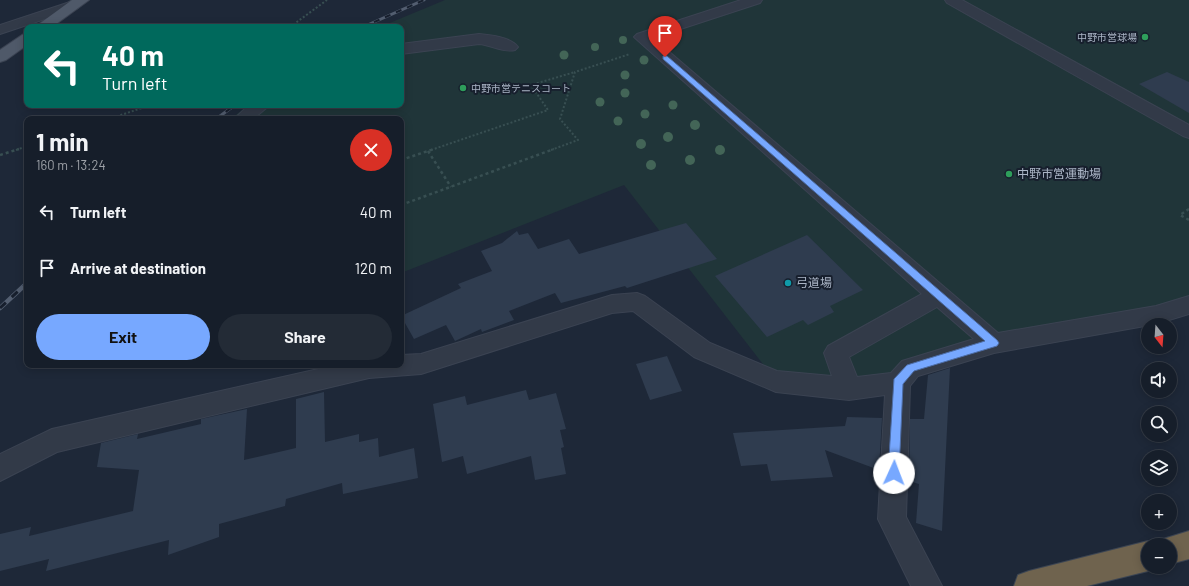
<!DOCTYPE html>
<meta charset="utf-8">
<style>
body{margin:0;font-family:Barlow,"Noto Sans JP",sans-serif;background:#232b36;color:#f1f3f6;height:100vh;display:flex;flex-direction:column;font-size:15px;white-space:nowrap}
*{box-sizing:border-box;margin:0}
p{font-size:13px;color:#9ea2a8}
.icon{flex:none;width:22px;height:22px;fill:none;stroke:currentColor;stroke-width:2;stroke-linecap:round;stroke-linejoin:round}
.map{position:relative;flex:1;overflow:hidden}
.drawer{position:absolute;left:24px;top:116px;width:380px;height:252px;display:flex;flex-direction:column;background:#161e2a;border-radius:8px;box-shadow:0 2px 10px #0003,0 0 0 1px #353c47}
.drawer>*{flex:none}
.banner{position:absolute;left:24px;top:24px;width:380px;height:84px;border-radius:8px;box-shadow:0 2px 10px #0003,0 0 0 1px #353c47;background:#00695c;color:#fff;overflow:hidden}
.needle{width:26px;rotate:163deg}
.fabs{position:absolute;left:1141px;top:318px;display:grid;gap:8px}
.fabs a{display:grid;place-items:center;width:36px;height:36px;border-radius:50%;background:#161e2a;box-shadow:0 2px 10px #0003,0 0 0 1px #353c47;font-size:20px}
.pin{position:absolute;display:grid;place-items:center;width:34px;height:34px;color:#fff;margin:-41px -17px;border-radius:50% 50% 50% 0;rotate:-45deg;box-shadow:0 0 4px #0007}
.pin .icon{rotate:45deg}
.me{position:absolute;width:44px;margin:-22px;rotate:2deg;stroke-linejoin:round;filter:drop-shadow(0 0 3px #0008)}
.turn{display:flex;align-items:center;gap:14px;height:84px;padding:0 12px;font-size:18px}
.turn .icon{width:52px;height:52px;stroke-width:2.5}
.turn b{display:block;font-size:28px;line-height:34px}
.round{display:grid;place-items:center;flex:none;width:42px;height:42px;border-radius:21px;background:#232b36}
.overview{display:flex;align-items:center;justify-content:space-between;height:68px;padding:0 12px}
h1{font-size:24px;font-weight:700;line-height:30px}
.primary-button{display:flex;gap:8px;margin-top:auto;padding:8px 12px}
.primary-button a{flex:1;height:46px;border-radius:24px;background:#77a8ff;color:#111;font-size:16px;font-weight:700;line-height:46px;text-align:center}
.primary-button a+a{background:#232b36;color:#f1f3f6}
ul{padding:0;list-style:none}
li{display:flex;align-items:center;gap:12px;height:56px;padding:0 12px}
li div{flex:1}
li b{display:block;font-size:15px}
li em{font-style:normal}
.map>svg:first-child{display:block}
</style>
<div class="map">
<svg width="1189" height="586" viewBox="0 0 1189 586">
<rect width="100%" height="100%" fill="#1e2838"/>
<polygon fill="#203539" points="445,0 1189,0 1189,305 994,343 898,383 776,381 624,185 401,273 401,119 230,119 249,105 401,105 401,27 380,27"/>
<g fill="#2f3c4f">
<polygon points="1167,72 1189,82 1189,113 1139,84"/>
<polygon points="686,223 717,259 627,288 625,286 561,303 555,293 509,311 514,320 482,332 481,329 455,341 446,325 414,339 401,316 461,288 458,284 492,271 481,251 502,243 517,231 519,235 528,233 538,249 569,239 579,254"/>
<polygon points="807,235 863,290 830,306 834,312 808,325 803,320 767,337 715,276"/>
<polygon points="667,356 682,391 650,400 636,364"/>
<polygon points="950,368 942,531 916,523 919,484 909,481 910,419 924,419 928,375"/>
<polygon points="526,390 529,400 556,393 566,429 560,430 564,447 561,448 566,474 535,480 531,456 467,474 463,456 442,462 433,404 465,396 467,405"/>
<polygon points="324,392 325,442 359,434 359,442 378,438 379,457 414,448 418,478 343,494 342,483 286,499 285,506 219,524 219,537 168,555 169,540 46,571 49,559 0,571 0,534 31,527 29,536 133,511 139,470 97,467 101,443 138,434 137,439 201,424 201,419 247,409 244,460 296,448 296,399"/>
<polygon points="847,417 882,418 879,470 825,450 833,477 771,481 767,464 741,466 733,433 845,426"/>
</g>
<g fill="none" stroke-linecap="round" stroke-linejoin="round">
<g stroke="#3b4352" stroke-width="2">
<g id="minor">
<path d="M 741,0 L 762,0 L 760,3 L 653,38 L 998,333 L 1156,306 L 1189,296 L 1189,314 L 1156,324 L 994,353 L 918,376 L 910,386 L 906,517 L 942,586 L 911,586 L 878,519 L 885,395 L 849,400 L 776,392 L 694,357 L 633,311 L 612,313 L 421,374 L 369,378 L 57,452 L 0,481 L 0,454 L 52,429 L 336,365 L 401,365 L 401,355 L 421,354 L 612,295 L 637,293 L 645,296 L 710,343 L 777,371 L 832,376 L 824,353 L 828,346 L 922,294 L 634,37 L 637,34 ZM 937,307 L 974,339 L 902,361 L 891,373 L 857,377 L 849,357 Z"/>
<polygon points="945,0 962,0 1189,125 1189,138 1183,136 947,3"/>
<polygon points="73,1 78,2 80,5 78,8 0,34 0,25"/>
<path d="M 479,34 C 490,35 511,37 518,47 L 515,50 C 504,53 491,45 479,44 L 401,54 L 401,44 Z"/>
<polygon points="249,105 270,105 253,119 234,119"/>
</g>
</g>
<g stroke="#3b4352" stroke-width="2">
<g id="major">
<polygon points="72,0 89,0 52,27 35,27"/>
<polygon points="27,33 27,45 6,60 0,62 0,50 22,35"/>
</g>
</g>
<g stroke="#3c4553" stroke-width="2">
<g id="highway">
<polygon points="1189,531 1189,559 1170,564 1170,545 1158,545 1160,540"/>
<polygon points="1148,541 1156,545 1148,545 1148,567 1156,567 1148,571 1087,586 1014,586 1018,575 1029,571"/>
</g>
</g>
<g stroke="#384f52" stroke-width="2" stroke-dasharray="2 2" stroke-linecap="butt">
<polyline points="290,27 327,0"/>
<polyline points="109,119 151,105"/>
<polyline points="16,150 27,146"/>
<polyline points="431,150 548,110 531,85 575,72"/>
<polyline points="551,150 578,140 560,119 575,72 630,54"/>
</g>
<g stroke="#384f52" stroke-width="2.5" stroke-dasharray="3 3" stroke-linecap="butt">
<polyline points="428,151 451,187"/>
<polyline points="0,155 19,149"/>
<polyline points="401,160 434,149"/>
<polyline points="401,205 554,149"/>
<polyline points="1189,209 1180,215 1189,220"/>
</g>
<use href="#minor" fill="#323a48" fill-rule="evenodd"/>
<use href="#major" fill="#4f5969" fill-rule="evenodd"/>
<use href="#highway" fill="#6f634e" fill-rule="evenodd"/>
<g stroke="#535e70" stroke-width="3">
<g id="rail-far1">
<polyline points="363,27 424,0"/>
<polyline points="216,119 235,105"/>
</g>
</g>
<g stroke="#535e70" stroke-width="4.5">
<polyline id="rail" points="0,308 27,283"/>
</g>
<use href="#rail-far1" stroke="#171f2d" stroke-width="2" stroke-dasharray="6" stroke-linecap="butt"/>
<use href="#rail" stroke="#171f2d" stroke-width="3" stroke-dasharray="8" stroke-linecap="butt"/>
</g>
<g fill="#436557">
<circle cx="623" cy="40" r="4"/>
<circle cx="595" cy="47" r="4"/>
<circle cx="564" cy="55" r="4.5"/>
<circle cx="644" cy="60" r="4.5"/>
<circle cx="625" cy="75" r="4.5"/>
<circle cx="625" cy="93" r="4.5"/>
<circle cx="600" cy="102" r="4.5"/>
<circle cx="673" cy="105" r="4.5"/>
<circle cx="645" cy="114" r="4.5"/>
<circle cx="618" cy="121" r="4.5"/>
<circle cx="695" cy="125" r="5"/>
<circle cx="668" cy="137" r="5"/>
<circle cx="641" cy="144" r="5"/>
<circle cx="720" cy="150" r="5"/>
<circle cx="690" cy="160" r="5"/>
<circle cx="651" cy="165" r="5"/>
</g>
<polygon fill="#77a8ff" stroke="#4d6da6" points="663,56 667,56 997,340 999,343 997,346 914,371 903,384 899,473 898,477 894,479 890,477 888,473 894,379 907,365 985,341 663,59"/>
<g fill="#2e9e5b" stroke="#171f2d" stroke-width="1.5">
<circle cx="1145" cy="37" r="4"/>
<circle cx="463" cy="88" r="4"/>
<circle cx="1009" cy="174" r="4"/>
</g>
<circle fill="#0f9aa8" stroke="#171f2d" stroke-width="1.5" cx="788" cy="283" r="4"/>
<g text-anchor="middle" stroke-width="4" stroke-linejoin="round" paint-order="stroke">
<g font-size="10" fill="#abb5c6" stroke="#171f2d" text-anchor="end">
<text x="1137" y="41">中野市営球場</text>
<text x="471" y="92" text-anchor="start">中野市営テニスコート</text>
</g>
<g font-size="12" fill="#abb5c6" stroke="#171f2d" text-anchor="start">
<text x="1017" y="178">中野市営運動場</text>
<text x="796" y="287">弓道場</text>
</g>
</g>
</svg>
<div class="fabs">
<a><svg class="needle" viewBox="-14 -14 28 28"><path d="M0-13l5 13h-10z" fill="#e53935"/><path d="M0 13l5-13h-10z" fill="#9ea2a8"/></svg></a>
<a><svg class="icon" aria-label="sound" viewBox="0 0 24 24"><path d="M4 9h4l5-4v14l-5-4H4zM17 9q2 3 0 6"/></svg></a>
<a><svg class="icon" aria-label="search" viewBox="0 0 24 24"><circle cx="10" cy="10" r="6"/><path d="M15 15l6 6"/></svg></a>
<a><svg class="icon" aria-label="layers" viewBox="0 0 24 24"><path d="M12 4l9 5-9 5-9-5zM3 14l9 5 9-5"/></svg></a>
<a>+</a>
<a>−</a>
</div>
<div class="pin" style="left:665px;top:57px;background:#d93025"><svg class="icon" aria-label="arrive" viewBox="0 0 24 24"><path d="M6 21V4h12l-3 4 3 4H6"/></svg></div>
<svg class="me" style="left:894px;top:473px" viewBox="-20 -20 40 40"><circle r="19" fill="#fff"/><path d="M0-13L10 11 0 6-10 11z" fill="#77a8ff"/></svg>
<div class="banner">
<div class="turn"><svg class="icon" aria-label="left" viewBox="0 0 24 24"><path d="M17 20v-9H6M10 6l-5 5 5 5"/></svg><div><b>40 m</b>Turn left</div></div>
</div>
<section class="drawer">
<div class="overview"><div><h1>1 min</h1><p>160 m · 13:24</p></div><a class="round" style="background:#d93025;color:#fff"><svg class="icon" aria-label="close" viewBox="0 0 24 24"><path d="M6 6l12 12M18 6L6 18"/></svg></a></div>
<ul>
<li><svg class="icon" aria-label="left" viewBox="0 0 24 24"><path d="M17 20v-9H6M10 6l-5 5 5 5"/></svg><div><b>Turn left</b></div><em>40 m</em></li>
<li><svg class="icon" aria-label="arrive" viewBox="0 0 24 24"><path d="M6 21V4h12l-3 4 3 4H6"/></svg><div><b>Arrive at destination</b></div><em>120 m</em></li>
</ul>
<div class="primary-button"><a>Exit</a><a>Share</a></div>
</section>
</div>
